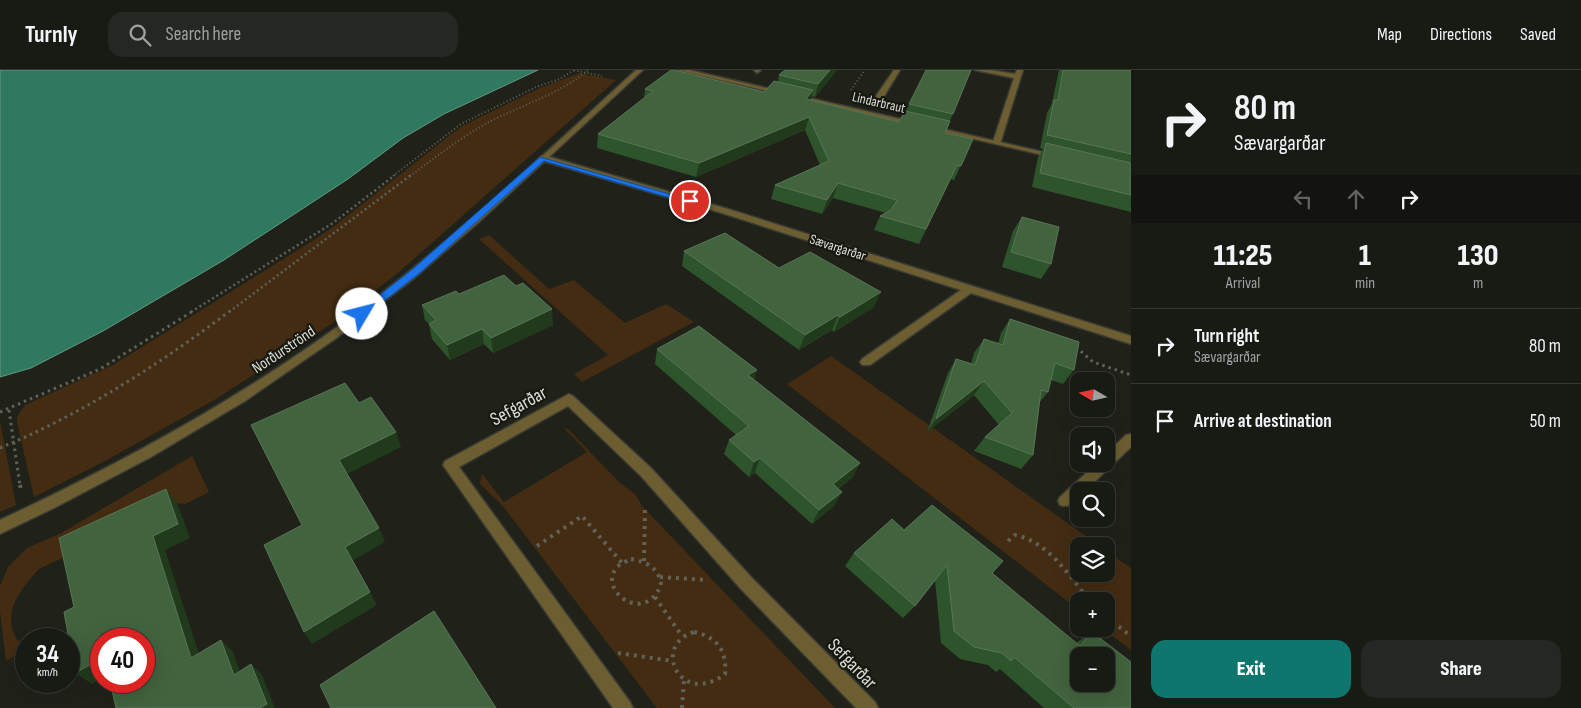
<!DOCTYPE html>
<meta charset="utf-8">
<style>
body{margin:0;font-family:"Sofia Sans Condensed",sans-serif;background:#252722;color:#f1f3f6;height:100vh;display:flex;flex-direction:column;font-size:19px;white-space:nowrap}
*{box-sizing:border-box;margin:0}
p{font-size:16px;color:#9fa1a0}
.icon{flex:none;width:28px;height:28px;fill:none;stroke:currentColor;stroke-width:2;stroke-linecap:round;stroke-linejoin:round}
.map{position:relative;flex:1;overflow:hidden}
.panel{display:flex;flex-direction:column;background:#181a14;width:450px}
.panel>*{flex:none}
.hud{background:#181a14;color:#f1f3f6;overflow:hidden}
.needle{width:32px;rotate:279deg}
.tools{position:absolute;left:1070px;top:302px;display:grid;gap:10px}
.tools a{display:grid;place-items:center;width:45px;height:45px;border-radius:10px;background:#181a14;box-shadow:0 5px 20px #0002,0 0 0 1px #363834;font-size:25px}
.speed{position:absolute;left:15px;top:558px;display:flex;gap:10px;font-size:25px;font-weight:700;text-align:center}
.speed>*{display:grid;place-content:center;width:65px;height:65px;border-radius:50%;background:#181a14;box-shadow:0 5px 20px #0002,0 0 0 1px #363834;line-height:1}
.speed small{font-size:12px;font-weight:400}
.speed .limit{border:8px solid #d22;background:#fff;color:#111}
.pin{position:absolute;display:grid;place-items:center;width:42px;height:42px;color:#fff;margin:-21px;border:2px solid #fff;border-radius:50%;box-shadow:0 1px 5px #0007}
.me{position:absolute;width:55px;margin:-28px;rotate:53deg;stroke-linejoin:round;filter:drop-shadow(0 0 4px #0008)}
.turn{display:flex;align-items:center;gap:18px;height:105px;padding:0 20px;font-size:22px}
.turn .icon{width:65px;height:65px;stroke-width:2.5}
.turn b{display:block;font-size:35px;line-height:42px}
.lanes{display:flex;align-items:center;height:48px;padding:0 20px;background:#0003;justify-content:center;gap:25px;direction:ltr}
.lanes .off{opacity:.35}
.eta{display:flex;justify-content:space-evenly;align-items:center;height:85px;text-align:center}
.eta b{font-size:30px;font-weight:800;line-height:35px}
.button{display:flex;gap:10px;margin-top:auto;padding:10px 20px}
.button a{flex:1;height:58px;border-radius:15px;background:#0f766e;color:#fff;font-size:20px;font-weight:800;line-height:58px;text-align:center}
.button a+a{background:#252722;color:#f1f3f6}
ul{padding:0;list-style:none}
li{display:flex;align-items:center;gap:15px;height:75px;padding:0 20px;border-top:1px solid #363834}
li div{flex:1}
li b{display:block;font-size:19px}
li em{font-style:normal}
header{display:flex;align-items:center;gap:30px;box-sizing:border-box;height:70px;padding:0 25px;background:#181a14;border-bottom:1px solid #363834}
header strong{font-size:24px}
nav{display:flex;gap:28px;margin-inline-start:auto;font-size:18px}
.search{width:350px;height:45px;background:#252722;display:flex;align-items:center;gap:12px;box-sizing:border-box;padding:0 18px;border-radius:15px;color:#9fa1a0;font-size:19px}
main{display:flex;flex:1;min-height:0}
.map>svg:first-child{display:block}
</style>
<header>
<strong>Turnly</strong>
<div class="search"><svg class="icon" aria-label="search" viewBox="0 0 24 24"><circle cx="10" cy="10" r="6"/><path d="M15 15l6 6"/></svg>Search here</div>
<nav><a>Map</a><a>Directions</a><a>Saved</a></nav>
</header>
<main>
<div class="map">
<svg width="1131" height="638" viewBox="0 0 1131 638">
<rect width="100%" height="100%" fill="#20221a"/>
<g fill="#432c12">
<polygon points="580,3 616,10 399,202 342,247 216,329 107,390 34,427 17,352 17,347 25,335 113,295 309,173 333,157 462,56 540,18"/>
<polygon points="489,165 549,219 574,210 625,253 666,234 694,252 582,312 574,304 608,285 479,169"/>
<polygon points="831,286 1100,476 1079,476 1079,504 1106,504 1106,481 1131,498 1131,580 1103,559 1106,559 1106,531 1079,531 1079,540 787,314"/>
<polygon points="0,351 16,435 0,442"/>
<polygon points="563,357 569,360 619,412 635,424 642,436 835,638 657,638 502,435 480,414 482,404 504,432 587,382"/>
<path d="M 192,386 L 209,422 L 185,434 L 177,433 L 39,499 C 20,520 0,544 18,571 L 26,571 L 26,579 L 6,591 L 0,541 L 0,516 L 8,497 L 27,478 L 63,462 Z"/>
</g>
<polygon fill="#2f7960" stroke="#639784" points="0,0 538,0 444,44 403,68 348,109 224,190 103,261 31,298 0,307"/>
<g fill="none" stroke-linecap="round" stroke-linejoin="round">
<g stroke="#3a3c34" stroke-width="3">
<g id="minor">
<polygon points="754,0 761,0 757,3"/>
<polygon points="894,0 900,0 883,28 877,28 876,26"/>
<polygon points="975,0 990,0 1015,4 1017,0 1023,0 1000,74 993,72 1014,8"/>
<polygon points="543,85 728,139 1131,266 1131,274 971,223 870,295 862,295 860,292 862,289 961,220 722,143 540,90 539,88"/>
<polygon points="569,324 573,326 651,398 752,508 875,632 878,638 856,638 740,518 641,406 568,336 459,397 630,632 633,638 613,638 443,395 445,391"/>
<path d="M 1131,364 L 1131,377 L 1085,421 L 1079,421 L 1079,427 C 1073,433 1069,438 1060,435 L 1058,431 L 1060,427 L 1096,394 L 1106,394 L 1106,384 L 1126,365 Z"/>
</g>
</g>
<g stroke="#3a3c34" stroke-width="3">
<g id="tertiary">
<path d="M 636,0 L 643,0 L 480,151 L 413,209 L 335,269 L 245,331 L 151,387 L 54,438 L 0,464 L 0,450 C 131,389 258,319 372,231 C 465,159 550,79 636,0 Z"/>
<polygon points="677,0 689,0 1060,86 1056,88"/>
</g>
</g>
<g stroke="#60625a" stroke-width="2" stroke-dasharray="1 2.5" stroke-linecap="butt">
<polyline points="574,0 602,6"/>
<polyline points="851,20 865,0"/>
<polyline points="393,106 461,54 536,17 560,9 574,0"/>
<path d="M 410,106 C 436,87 461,67 489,52 C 522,35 560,24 588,0"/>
</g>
<g stroke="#60625a" stroke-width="2.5" stroke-dasharray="2 3" stroke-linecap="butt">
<polyline points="191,242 333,153 395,105"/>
<polyline points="229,242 411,105"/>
</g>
<g stroke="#60625a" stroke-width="3" stroke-dasharray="2.5 4" stroke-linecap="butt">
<polyline points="1076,277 1093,292 1131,305"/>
<polyline points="9,340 20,416"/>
<polyline points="0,342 100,299 193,241"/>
<path d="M 0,378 C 84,343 158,295 230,241"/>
</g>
<g stroke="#60625a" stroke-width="4" stroke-dasharray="3 5" stroke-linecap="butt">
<polyline points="20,415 21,420"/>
<path d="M 1008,471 L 1015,465 C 1049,472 1069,506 1090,531"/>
<polyline points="537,476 582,446 622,493"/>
<path d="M 631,489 C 646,491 660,499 661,515 C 644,556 597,520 617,497 C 620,494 627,491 631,489 Z"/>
<polyline points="644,491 645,440"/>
<polyline points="660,507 708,510"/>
<polyline points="655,527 682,566"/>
<polyline points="1106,547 1131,566"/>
<path d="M 694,562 C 717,567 727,580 725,604 C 680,638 651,575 694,562 Z"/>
<polyline points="618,583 673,591"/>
<polyline points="682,638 684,610"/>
</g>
<use href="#minor" fill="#6c5e31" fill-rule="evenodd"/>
<use href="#tertiary" fill="#6c5e31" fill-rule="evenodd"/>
</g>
<g fill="#2e542b">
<polygon points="785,0 837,0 815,27 812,26 810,31 899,52 906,41 909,34 971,0 945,63 973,69 954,110 951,109 919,174 874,160 880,146 886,143 833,128 822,144 771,129 775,115 820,95 805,60 696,107 597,78 598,64 644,29 645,19 764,22 778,12 779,5"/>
<polygon points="1059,0 1131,0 1131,142 1032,117 1038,87 1043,79 1040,78 1047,43 1052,33"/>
<polygon points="1022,147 1051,194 1041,209 1002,197 1013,161"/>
<polygon points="684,181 779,198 874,237 834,262 832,260 799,280 682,196"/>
<polygon points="459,224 553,255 493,283 484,274 450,290 432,269 429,254 425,250 422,235"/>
<polygon points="1010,249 1074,300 1063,314 1051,310 1048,322 1039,333 1033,385 1021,399 974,381 985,367 999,355 974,325 927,362 948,303 956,289 971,294 974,283 984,269 998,274 1001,263"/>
<polygon points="657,279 754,310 860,393 852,408 838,419 834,436 812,454 755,403 749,407 724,384 729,370 736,365 655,294"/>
<polygon points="904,460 992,503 1076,573 1092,562 1131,638 1044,638 1000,599 996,602 988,595 960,589 941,573 935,510 915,536 903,548 845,496 854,483"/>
</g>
<g fill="#213a1c">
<polygon points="830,0 837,0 815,27 818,14"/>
<polygon points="813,20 810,33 806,29"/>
<polygon points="809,47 805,60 696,107 699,93"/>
<polygon points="838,113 833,128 822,144 827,130"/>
<polygon points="881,222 874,237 834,262 840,247"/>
<polygon points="552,239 553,255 493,283 491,268"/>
<polygon points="838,245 832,260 799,280 805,265"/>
<polygon points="482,259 484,274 450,290 447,275"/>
<polygon points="757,300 753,315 748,305"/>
<polygon points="984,311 974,325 927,362 936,349"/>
<polygon points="396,362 401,377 345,405 339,390"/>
<polygon points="760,388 755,403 749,407 754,392"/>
<polygon points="860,393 852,408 825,428 833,414"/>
<polygon points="166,419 177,433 190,468 165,480 204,599 191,588 153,466"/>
<polygon points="842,422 834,436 812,454 819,440"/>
<polygon points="379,458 385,472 352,491 345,477"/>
<polygon points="370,522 377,535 312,574 304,562"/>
<polygon points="221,570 233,582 245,616 234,605"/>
<polygon points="101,589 101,609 92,614 75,603"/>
<polygon points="251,594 262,605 275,638 260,638"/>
</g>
<g fill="#41633d" stroke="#597656" fill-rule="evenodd">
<polygon points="671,0 674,0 764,22 774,11 813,20 806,29 899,52 905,41 950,51 945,63 973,69 961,96 957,95 926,159 880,146 891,140 897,130 838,113 827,130 775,115 829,91 809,47 699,93 598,64 653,21 645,19"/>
<polygon points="785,0 830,0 818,14 779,5"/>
<polygon points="926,0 971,0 953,44 909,34"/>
<polygon points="1063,0 1131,0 1131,84 1047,65 1054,30 1058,30"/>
<polygon points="1046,73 1131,93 1131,125 1040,103"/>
<polygon points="1022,147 1059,157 1051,194 1011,182"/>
<polygon points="725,163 779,198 810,182 881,222 840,247 838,245 805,265 684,181"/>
<polygon points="504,205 516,216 523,213 552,239 491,268 482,259 447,275 429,254 436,250 422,235 456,221 459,224"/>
<polygon points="1010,249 1079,272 1074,300 1055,293 1048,322 1041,320 1033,385 985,367 1012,343 984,311 936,349 956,289 975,295 984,269 1003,275"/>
<polygon points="699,256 757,300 748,305 860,393 833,414 842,422 819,440 760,388 754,392 729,370 749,356 657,279"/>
<polygon points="345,313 359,333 371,327 396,362 339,390 379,458 345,477 370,522 304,562 264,475 302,455 251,355"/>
<polygon points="166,419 178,454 153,466 191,588 221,570 234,605 251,594 267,634 260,638 116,638 110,611 144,611 144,569 101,569 101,589 75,603 64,542 74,537 59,468"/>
<path d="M 932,435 L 1003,491 L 992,503 L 1080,576 L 1092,562 L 1131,592 L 1131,638 L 1074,638 L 1014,587 L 1011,591 L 1002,583 L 974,577 L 954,561 L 947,495 L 915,536 L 854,483 L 892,449 L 904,460 ZM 1079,586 L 1106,586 L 1106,614 L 1079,614 Z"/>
<polygon points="434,541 496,638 331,638 320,615"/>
</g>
<polygon fill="#1a73e8" stroke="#114b97" points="540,87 694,131 687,133 544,91 421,202 365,246 358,246 358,242 414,198"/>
<g text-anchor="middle" stroke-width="4.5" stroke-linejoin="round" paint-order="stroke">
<g font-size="14" fill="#dbddd7" stroke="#171910">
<text transform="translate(879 32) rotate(13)" y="5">Lindarbraut</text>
<text transform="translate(838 177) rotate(18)" y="5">Sævargarðar</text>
</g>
<g font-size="16" fill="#dbddd7" stroke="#171910">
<text transform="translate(283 279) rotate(-34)" y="6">Norðurströnd</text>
</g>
<g font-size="19" fill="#dbddd7" stroke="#171910">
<text transform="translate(518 335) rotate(-29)" y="7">Sefgarðar</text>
<text transform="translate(853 593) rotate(46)" y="7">Sefgarðar</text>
</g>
</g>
</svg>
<div class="tools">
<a><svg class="needle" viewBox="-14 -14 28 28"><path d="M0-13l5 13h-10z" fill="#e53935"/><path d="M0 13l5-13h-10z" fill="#9fa1a0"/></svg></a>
<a><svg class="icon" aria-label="sound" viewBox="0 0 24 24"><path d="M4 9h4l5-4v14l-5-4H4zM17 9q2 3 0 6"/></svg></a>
<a><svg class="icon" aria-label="search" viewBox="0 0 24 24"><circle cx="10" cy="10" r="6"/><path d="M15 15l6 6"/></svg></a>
<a><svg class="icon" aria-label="layers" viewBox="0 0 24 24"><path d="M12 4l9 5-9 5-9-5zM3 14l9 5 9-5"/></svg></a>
<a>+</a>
<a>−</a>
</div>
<div class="speed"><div>34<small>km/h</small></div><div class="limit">40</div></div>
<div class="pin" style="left:690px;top:131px;background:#d93025"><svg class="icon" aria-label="arrive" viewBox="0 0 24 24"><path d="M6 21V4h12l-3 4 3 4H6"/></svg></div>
<svg class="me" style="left:362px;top:244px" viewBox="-20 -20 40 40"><circle r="19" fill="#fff"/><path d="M0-13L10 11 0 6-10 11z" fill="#1a73e8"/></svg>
</div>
<section class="panel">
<div class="hud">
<div class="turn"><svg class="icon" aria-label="right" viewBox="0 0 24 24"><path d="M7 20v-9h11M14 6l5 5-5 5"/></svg><div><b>80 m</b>Sævargarðar</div></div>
<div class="lanes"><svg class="icon off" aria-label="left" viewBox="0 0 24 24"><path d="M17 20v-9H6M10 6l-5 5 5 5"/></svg><svg class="icon off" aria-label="ahead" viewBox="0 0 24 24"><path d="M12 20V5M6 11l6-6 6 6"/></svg><svg class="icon" aria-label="right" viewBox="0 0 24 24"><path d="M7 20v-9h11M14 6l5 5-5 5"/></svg></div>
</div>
<div class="eta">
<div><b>11:25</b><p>Arrival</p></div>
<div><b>1</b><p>min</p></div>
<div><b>130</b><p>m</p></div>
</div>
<ul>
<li><svg class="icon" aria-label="right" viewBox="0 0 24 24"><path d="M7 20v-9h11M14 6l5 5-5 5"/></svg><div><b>Turn right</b><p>Sævargarðar</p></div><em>80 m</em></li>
<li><svg class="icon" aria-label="arrive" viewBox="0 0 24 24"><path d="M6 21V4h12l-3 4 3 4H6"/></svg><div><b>Arrive at destination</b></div><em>50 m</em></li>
</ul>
<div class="button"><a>Exit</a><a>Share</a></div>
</section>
</main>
